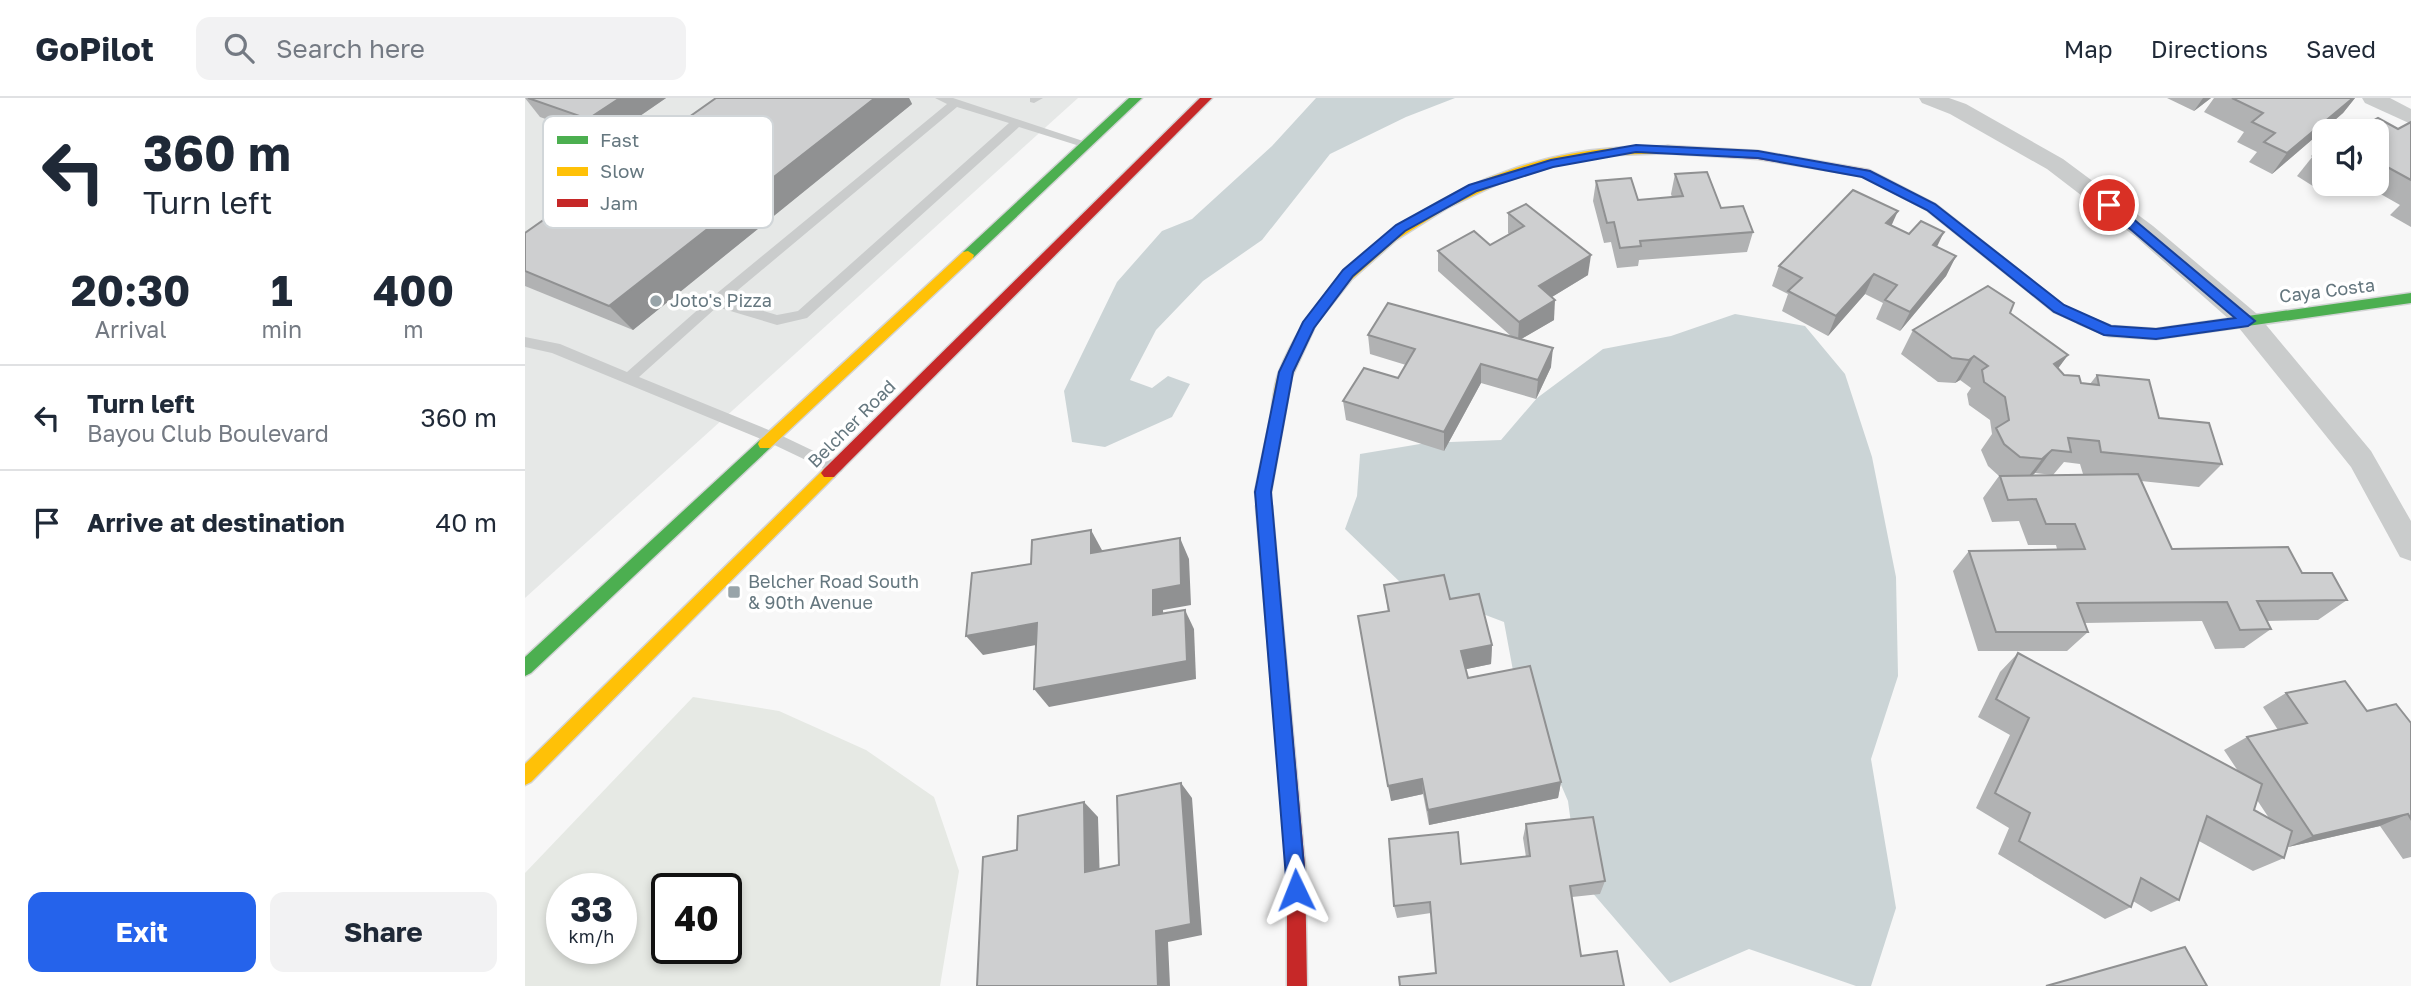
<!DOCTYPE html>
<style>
body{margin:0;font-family:"Golos Text",sans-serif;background:#f2f2f3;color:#1f2937;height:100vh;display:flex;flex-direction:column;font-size:26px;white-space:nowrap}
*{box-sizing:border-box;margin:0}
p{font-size:23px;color:#747a83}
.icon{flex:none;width:38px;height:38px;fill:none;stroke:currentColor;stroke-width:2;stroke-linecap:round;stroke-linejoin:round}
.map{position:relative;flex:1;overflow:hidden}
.drawer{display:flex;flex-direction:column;background:#fff;width:525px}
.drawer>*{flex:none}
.hud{background:#fff;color:#1f2937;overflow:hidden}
.controls{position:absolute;left:1787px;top:21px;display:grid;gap:14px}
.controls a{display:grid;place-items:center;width:77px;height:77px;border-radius:14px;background:#fff;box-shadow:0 4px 10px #0003;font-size:35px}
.speed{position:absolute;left:21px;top:775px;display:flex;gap:14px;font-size:35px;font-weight:700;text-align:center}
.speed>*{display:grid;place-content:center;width:91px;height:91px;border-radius:50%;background:#fff;box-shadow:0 4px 10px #0003;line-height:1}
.speed small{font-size:18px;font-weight:400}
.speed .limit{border:4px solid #111;border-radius:10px;background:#fff;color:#111}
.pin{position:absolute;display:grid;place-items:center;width:60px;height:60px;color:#fff;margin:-30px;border:4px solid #fff;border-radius:50%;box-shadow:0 2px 7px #0007}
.me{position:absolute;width:77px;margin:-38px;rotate:358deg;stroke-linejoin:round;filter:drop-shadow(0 0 5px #0008)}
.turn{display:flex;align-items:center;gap:24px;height:147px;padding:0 28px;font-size:32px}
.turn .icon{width:91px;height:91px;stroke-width:2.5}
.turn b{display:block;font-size:49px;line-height:60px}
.eta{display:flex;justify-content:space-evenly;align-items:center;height:119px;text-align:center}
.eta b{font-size:42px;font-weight:700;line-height:49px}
.action{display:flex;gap:14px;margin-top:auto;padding:14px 28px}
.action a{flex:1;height:80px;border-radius:14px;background:#2563eb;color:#fff;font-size:28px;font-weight:700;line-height:80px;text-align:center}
.action a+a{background:#f2f2f3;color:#1f2937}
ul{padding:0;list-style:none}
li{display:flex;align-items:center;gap:21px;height:105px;padding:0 28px;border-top:2px solid #e0e1e3}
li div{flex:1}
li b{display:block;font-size:26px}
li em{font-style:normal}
header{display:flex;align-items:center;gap:42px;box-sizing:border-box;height:98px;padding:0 35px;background:#fff;border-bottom:2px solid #e0e1e3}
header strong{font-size:33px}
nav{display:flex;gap:38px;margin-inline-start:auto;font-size:24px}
.search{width:490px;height:63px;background:#f2f2f3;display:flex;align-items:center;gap:18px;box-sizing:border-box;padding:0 24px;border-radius:14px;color:#747a83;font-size:26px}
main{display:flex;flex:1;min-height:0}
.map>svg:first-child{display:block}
</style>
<header>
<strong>GoPilot</strong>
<div class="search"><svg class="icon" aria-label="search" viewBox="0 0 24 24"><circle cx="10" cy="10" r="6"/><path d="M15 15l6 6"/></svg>Search here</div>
<nav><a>Map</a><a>Directions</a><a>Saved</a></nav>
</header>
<main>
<section class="drawer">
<div class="hud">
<div class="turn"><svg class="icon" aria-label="left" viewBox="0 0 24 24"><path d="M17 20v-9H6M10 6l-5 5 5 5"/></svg><div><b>360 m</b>Turn left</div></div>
</div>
<div class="eta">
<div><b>20:30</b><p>Arrival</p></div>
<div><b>1</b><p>min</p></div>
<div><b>400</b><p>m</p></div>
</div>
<ul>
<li><svg class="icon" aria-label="left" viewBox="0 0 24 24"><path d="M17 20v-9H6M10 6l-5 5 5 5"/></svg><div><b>Turn left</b><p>Bayou Club Boulevard</p></div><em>360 m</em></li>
<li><svg class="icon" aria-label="arrive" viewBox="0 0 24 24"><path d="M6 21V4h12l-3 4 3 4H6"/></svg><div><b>Arrive at destination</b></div><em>40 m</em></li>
</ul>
<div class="action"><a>Exit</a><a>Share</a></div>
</section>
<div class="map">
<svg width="1886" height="888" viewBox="0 0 1886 888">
<rect width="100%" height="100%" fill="#f7f7f7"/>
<polygon fill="#e6e8e7" points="0,0 553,0 0,500"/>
<path fill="#e6e9e4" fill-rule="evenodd" d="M 168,599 L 254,613 L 341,652 L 409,699 L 434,773 L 415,888 L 0,888 L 0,775 ZM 37,791 L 96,791 L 96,850 L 37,850 ZM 142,791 L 201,791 L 201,850 L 142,850 Z"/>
<g fill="#cbd4d6">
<polygon points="791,0 930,0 881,19 805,56 737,142 678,183 631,232 605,282 627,290 643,278 665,286 647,319 580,349 547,344 539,293 592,184 637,133 667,121 747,48"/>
<polygon points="1210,216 1280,228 1320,276 1347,359 1371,479 1373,578 1346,661 1371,810 1346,888 1331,888 1224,851 1145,885 1053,778 1043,703 989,578 979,524 876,485 820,431 832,398 835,356 901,345 976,342 1012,300 1078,251 1146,238"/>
</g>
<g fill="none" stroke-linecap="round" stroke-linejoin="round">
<g stroke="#d3d4d5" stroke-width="3">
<g id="fast">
<polygon points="604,0 617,0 448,160 438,160 438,154"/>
<polygon points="1886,195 1886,205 1631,241 1584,238 1553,225 1551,222 1558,217 1586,228 1631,231"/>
<polygon points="240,340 247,346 245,350 6,575 0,578 0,559 235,342"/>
</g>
</g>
<g stroke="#d3d4d5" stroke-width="3">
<g id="slow">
<path d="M 1143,48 L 1147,49 L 1147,55 L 1088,57 L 1032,67 L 977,84 L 922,110 L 871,142 L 826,182 L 791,226 L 767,278 L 746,394 L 744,412 L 734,412 L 730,394 C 735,368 741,342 746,316 C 748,302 749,287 754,274 C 805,146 956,59 1090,50 C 1108,48 1125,49 1143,48 Z"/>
<polygon points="443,153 449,157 448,160 245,350 235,350 233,346 235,342 438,154"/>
<polygon points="304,369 312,375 309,379 6,684 0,687 0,666 299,371"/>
</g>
</g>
<g stroke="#d3d4d5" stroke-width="3">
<g id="jam">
<polygon points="675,0 687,0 309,379 299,379 296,375 299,371"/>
<polygon points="1143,48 1233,53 1344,72 1410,106 1539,208 1563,219 1565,222 1558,227 1529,214 1402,112 1337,78 1233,61 1139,55 1139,49"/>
<polygon points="739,402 744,404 747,408 780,768 782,888 762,888 762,768 731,408 734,404"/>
</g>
</g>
<g fill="#cacccc" fill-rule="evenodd">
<path d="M 410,0 L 428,0 L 567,46 L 561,50 L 494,29 L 282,220 L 252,227 L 192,209 L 114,279 L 251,335 L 316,366 L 319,370 L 316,374 L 306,374 L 241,343 L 27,255 L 0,249 L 0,239 L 35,246 L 102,274 L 185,201 L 422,6 ZM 432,9 L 484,25 L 273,213 L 252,217 L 201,202 Z"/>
<polygon points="505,0 518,0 509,5 505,4"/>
</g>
<g fill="#cacccc" fill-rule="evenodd">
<polygon points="1394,0 1424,0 1441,6 1538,61 1628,128 1732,216 1846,353 1886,423 1886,463 1875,459 1826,369 1714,230 1612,140 1522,71 1425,16 1397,5"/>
<polygon points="1837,0 1865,0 1886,11 1886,26 1840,5"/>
</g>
<use href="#fast" fill="#4caf50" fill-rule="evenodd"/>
<use href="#slow" fill="#ffc107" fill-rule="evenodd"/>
<use href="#jam" fill="#c62828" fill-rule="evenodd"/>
</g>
<g fill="#b1b2b3" fill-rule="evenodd">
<polygon points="0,0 141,0 80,42 15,19"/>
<polygon points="191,0 384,0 387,6 108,232 0,188 0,135"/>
<polygon points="1642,0 1686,0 1669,13"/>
<polygon points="1689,0 1830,0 1818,15 1747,76 1724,64 1732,54 1712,44 1719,34 1679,14"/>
<polygon points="1886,24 1886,129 1865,117 1875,107 1838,86 1852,86 1852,33 1873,31"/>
<polygon points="1799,52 1799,85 1791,90 1772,78 1788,58"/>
<polygon points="1150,76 1228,134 1222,154 1114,162 1113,168 1092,170 1086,144 1079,145 1068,103 1071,83 1113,102 1147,99 1146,96"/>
<polygon points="1811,86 1837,86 1824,93"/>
<polygon points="983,115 1063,177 1027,199 1029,222 996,241 1026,269 1011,301 956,285 919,353 821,322 818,303 873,280 881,267 845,256 843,237 987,239 913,173 913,153 965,147 984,136 983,135"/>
<polygon points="1366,128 1431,158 1421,178 1375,233 1351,221 1358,205 1340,196 1303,238 1257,213 1263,196 1247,188 1254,168"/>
<path d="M 1485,215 L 1543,257 L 1533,270 L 1539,277 L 1556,285 L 1565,286 L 1572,277 L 1634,320 L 1697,366 L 1674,389 L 1616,383 L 1647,451 L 1777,475 L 1822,502 L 1793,522 L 1741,523 L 1746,531 L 1719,550 L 1690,551 L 1677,523 L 1559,525 L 1563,534 L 1542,553 L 1453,553 L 1428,473 L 1444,453 L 1532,451 L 1531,447 L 1503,447 L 1494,423 L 1467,424 L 1458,400 L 1474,378 L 1463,368 L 1456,352 L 1467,336 L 1465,322 L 1444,307 L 1442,296 L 1446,290 L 1435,282 L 1430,285 L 1413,284 L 1376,256 L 1388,232 ZM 1539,364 L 1555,366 L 1558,376 L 1507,378 L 1510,375 L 1528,377 Z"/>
<polygon points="859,487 925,501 967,547 966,566 941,571 943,580 1036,684 1033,700 904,727 898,696 866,703 863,513"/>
<path d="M 1493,555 L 1713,673 L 1699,652 L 1722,639 L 1753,632 L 1738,609 L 1761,595 L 1842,613 L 1886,625 L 1886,759 L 1878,761 L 1855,728 L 1763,749 L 1759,760 L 1728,773 L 1674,743 L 1654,802 L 1626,814 L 1608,803 L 1606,809 L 1580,821 L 1473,756 L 1484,730 L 1451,710 L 1485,637 L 1453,619 L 1475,574 ZM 1732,702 L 1744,720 L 1729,712 Z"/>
<polygon points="1001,726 1080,783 1075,796 1047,799 911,875 906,815 872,820 869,808 936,766 1001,759 998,740"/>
</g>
<g fill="#909192">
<polygon points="95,0 141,0 80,42 63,21"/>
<polygon points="350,0 384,0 387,6 108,232 84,208"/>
<polygon points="1678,0 1686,0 1669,13"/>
<polygon points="1828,0 1830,0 1818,15 1747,76 1762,55"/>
<polygon points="1799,81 1799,85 1791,90"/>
<polygon points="1831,86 1837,86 1824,93"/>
<polygon points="1373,113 1364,133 1361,125"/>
<polygon points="1419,134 1409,155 1408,147"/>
<polygon points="1066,157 1063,177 1012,208 1014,188"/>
<polygon points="1431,158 1421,178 1375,233 1385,214"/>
<polygon points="1349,176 1340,196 1303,238 1311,218"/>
<polygon points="1030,202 1029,222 993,243 994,224"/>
<polygon points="1028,250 1026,269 1011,301 1013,282"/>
<polygon points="1543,257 1526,280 1529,266"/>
<polygon points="1449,258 1435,282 1430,285 1444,262"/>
<polygon points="956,266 956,285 919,353 919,334"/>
<polygon points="1527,352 1510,375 1500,383 1517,361"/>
<polygon points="566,432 578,454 566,455"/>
<polygon points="655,440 664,461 666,507 638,512 639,536 628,517 628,492"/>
<polygon points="660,512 669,531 671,581 524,609 509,591"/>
<polygon points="512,525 527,544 458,557 441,538"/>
<polygon points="967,547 966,566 937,572 936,553"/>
<polygon points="897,681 898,696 866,703 863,688"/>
<polygon points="1036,684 1033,700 904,727 903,712"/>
<polygon points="656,685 667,700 677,837 643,844 645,888 633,888 631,833"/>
<polygon points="559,704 573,719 575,786 560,774"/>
<polygon points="1883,716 1855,728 1763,749 1788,738"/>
</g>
<g fill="#cecfd0" stroke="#909192" stroke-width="2">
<polygon points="3,0 95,0 63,21"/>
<polygon points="191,0 350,0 84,208 0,173 0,135"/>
<polygon points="1707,0 1828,0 1762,55 1739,44 1750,35 1727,24 1738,15"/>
<polygon points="1853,20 1873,31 1886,24 1886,82 1855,65 1852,67 1852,33 1830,33"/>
<polygon points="1799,52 1799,64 1788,58"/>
<polygon points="1182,74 1196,110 1218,108 1228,134 1115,143 1116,148 1095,150 1089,124 1082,125 1071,83 1106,80 1113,102 1158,98 1150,76"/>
<polygon points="1328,92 1373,113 1361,125 1384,136 1396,123 1419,134 1408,147 1431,158 1385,214 1360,202 1372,187 1349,176 1311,218 1263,193 1277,180 1254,168"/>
<polygon points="1001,106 1066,157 1014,188 1030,202 994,224 913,153 949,133 965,147 999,128 983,115"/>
<polygon points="1463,188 1489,205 1485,215 1543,257 1529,266 1539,277 1554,278 1556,285 1574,287 1572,277 1624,282 1634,320 1684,325 1697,366 1576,354 1574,343 1543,340 1546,354 1527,352 1517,361 1495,359 1479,346 1471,330 1484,322 1480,299 1459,284 1457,272 1463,268 1449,258 1444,262 1427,260 1388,232"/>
<polygon points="863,205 1028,250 1013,282 956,266 919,334 818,303 839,270 873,280 890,251 843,237"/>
<polygon points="1613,376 1647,451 1763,449 1777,475 1807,475 1822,502 1732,503 1746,531 1715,532 1702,504 1552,505 1563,534 1471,534 1444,453 1560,451 1550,426 1521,426 1511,401 1483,402 1475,378"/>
<polygon points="566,432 566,455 655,440 656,487 628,492 628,517 660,512 662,563 509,591 512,525 441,538 447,475 506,466 507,442"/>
<polygon points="919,477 925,501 954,496 967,547 936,553 943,580 1005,568 1036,684 903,712 897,681 863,688 833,518 864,513 859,487"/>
<polygon points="1493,555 1737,686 1729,712 1767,733 1759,760 1682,718 1654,802 1616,780 1606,809 1494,743 1505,715 1470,695 1504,620 1471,601"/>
<polygon points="1820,583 1842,613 1871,606 1886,625 1886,721 1883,716 1788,738 1722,639 1782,625 1761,595"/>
<polygon points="656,685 666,826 631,833 633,888 452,888 458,759 492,752 493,718 559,704 560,774 594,767 592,698"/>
<polygon points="1068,719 1080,783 1045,788 1056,858 1092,853 1099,888 875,888 874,879 911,875 905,804 869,808 864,741 933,734 936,766 1005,758 1001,726"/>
<polygon points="1660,849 1682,888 1521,888"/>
</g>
<polygon fill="#2563eb" stroke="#184099" stroke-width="2" points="1111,47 1233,53 1345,73 1410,106 1539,207 1586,228 1631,231 1710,220 1577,107 1579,104 1588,104 1730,223 1723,228 1631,241 1579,237 1529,214 1402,112 1337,79 1233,60 1111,54 1028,69 952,93 880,133 828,178 789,230 768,274 746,394 781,792 778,799 771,801 764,799 762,792 730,394 754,274 778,224 818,172 871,127 944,87 1026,62"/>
<g fill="#98a4a9" stroke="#fff" stroke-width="2.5">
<circle cx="131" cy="203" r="7"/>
<rect x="202" y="487" width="14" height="14" rx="3.5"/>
</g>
<g text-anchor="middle" stroke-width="7" stroke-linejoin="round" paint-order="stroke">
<g font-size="18" fill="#65777f" stroke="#fff">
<text transform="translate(1802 193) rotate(-7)" y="6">Caya Costa</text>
<text transform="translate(327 326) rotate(-45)" y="6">Belcher Road</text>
</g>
<g font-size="18" fill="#65777f" stroke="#fff" text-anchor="start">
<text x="145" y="209">Joto's Pizza</text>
<text x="223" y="490">Belcher Road South<tspan x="223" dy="21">&amp; 90th Avenue</tspan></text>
</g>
</g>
<rect x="18" y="18" width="230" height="112" rx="10" fill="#fff" stroke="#d1d6d9" stroke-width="2"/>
<rect x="32" y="38" width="31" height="8" fill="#4caf50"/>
<rect x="32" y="69" width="31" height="9" fill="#ffc107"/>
<rect x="32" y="101" width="31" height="8" fill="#c62828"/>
<g font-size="19" fill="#65777f">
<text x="75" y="49">Fast</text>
<text x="75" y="80">Slow</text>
<text x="75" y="112">Jam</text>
</g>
</svg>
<div class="controls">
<a><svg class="icon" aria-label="sound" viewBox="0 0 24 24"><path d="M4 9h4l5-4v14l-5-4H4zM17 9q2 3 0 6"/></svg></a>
</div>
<div class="speed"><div>33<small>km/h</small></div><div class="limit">40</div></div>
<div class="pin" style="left:1584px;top:107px;background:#d93025"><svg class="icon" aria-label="arrive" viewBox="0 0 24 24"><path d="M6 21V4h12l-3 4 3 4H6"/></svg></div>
<svg class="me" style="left:771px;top:792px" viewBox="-20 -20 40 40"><path d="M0-17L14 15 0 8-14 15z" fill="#2563eb" stroke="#fff" stroke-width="4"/></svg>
</div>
</main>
